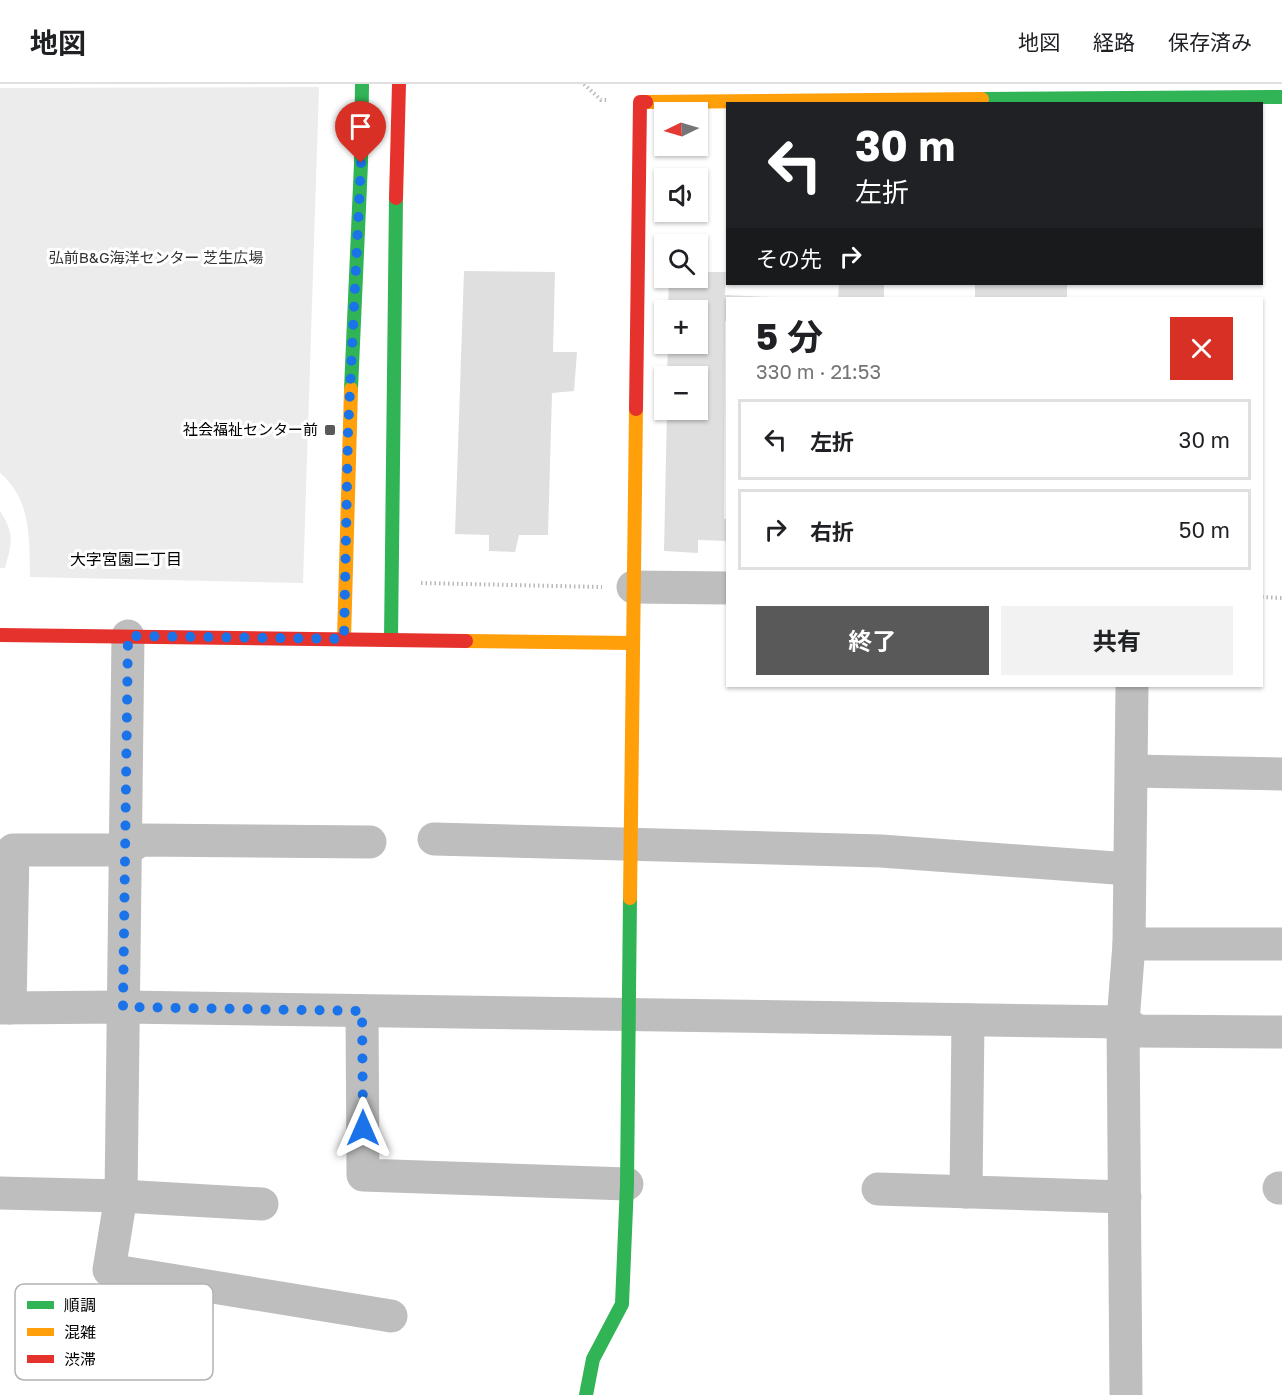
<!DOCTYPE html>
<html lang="ja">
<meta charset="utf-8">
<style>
body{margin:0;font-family:"Golos Text","Noto Sans JP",sans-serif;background:#f2f2f2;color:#202124;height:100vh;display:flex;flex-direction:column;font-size:22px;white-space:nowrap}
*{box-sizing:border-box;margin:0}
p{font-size:20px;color:#757577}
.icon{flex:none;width:33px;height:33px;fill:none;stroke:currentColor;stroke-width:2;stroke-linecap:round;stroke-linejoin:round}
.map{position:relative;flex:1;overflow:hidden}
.drawer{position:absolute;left:726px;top:213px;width:537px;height:390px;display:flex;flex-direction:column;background:#fff;border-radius:0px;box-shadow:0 2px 4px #0004}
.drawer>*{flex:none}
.top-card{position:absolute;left:726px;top:18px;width:537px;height:183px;border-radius:0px;box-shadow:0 2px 4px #0004;background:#202124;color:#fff;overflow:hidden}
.needle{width:39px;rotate:265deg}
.controls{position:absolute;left:654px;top:18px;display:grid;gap:12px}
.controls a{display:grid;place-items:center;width:54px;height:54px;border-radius:0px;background:#fff;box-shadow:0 2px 4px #0004;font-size:30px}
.pin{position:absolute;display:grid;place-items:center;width:51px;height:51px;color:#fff;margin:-62px -26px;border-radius:50% 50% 50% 0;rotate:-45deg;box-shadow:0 0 6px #0007}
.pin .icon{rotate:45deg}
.me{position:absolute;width:66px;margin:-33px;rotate:0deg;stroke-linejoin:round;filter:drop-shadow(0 0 4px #0008)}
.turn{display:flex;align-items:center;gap:21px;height:126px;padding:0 30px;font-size:27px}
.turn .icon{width:78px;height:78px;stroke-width:2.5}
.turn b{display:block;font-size:42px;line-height:51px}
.then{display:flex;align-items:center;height:57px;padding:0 30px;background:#0003;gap:12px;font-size:22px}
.round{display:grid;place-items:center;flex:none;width:63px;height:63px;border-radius:0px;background:#f2f2f2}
.head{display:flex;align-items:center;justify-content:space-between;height:102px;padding:0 30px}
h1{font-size:36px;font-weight:700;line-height:45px}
.cta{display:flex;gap:12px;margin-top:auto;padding:12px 30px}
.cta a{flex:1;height:69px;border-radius:0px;background:#595959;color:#fff;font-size:24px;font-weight:700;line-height:69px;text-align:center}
.cta a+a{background:#f2f2f2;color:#202124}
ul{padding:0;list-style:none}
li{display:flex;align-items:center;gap:18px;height:81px;margin:0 12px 9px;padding:0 18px;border:3px solid #e0e0e0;border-radius:0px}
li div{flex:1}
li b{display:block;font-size:22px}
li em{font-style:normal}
header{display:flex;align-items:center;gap:36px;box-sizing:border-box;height:84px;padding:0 30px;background:#fff;border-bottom:2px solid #e0e0e0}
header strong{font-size:28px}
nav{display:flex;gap:33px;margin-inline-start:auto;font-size:21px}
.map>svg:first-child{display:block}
</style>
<header>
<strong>地図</strong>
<nav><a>地図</a><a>経路</a><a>保存済み</a></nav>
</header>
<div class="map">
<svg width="1282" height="1311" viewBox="0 0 1282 1311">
<rect width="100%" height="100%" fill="#fff"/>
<g fill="#ececec">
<path d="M 319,3 L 303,499 L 30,493 C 29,455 32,416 0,389 L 0,4 Z"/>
<path d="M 0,427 C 15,450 12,459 5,484 L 0,484 Z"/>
</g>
<g fill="#dfdfdf">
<polygon points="464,187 555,188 553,268 577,268 574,307 552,309 548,451 519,451 515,468 489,467 489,451 455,450"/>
<polygon points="698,188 726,188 725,211 772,213 772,214 728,214 728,237 725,237 724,435 728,435 728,457 698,456 698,469 664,467 667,326 698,326 698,292 667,292 668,260 698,260 698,226 668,226 669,194 698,194"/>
<polygon points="839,200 884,200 884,214 838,214"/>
<rect x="975" y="200" width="92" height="14"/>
</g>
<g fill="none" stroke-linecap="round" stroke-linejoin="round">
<g stroke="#b9b9b9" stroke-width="4" stroke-dasharray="1.5 3" stroke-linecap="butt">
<polyline points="584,0 601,16 609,16"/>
<polyline points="421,499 602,503"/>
<polyline points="1262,513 1282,514"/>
</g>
<g stroke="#bebebe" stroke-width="33">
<polyline points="633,503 728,504"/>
<polyline points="128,552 121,1112 109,1186 391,1232"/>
<polyline points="1132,687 1282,690"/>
<polyline points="434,755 881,767 1129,785"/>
<polyline points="1129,860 1282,860"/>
<polyline points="0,924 124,923 1123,938 1138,947 1282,948"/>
<polyline points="10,924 13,766 125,766 141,756 370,758"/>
<polyline points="362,927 363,1091 627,1100"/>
<polyline points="1279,1104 1282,1104"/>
<polyline points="878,1105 1125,1113"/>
<polyline points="966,1108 968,936"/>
<polyline points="0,1109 121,1112 262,1120"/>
<polyline points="1126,1311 1123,938 1129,860 1132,602"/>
</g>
<g stroke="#30b455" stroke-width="14">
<polyline points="982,15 1282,13"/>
<polyline points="351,305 361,79 362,0"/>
<polyline points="391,556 396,114"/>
<polyline points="586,1311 593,1275 622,1220 627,1100 630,814"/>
</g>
<g stroke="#ff9f0a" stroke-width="14">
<polyline points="646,18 982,15"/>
<polyline points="344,555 351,305"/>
<polyline points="466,557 633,559"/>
<polyline points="630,814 636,325"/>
</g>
<g stroke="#e5322d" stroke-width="14">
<polyline points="396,114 399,0"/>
<polyline points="636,325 640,18 646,18"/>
<polyline points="0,551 466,557"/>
</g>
</g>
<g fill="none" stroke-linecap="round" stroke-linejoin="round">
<polyline stroke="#1a73e8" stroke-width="10" stroke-dasharray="0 18" points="361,79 348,348 344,555 128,552 123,923 362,927 363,1044"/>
</g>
<rect fill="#595959" stroke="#fff" stroke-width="2" x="324" y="340" width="12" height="12" rx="3"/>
<g text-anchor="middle" stroke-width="6" stroke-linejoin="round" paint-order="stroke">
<g font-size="15" fill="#333" stroke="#fff">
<text x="156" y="179">弘前B&amp;G海洋センター 芝生広場</text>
</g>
<g font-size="15" fill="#000" stroke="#fff" text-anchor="end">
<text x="318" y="351">社会福祉センター前</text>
</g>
<g font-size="16" fill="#000" stroke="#fff">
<text x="126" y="481">大字宮園二丁目</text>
</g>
</g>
<rect x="15" y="1200" width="198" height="96" rx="9" fill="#fff" stroke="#b2b2b2" stroke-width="1.5"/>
<rect x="27" y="1217" width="27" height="8" fill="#30b455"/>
<rect x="27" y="1244" width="27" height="8" fill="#ff9f0a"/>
<rect x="27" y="1271" width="27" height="8" fill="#e5322d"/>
<g font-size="16" fill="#000">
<text x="64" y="1227">順調</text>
<text x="64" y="1254">混雑</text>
<text x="64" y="1281">渋滞</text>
</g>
</svg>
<div class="controls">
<a><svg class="needle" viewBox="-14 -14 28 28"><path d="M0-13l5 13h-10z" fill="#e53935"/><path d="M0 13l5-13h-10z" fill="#757577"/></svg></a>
<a><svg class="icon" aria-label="sound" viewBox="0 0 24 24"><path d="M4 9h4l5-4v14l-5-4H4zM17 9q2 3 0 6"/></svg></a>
<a><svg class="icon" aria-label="search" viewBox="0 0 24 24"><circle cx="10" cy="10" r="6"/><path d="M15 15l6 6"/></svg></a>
<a>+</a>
<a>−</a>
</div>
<div class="pin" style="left:361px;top:79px;background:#d93025"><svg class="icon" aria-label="arrive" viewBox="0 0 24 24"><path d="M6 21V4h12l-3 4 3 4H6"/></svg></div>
<svg class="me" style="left:363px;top:1044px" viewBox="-20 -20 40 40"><path d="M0-17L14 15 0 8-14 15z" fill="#1a73e8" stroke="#fff" stroke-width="4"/></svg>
<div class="top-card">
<div class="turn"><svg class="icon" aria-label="left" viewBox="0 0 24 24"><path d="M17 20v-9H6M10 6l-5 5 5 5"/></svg><div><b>30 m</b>左折</div></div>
<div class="then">その先<svg class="icon" aria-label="right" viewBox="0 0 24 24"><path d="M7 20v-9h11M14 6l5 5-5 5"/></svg></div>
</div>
<section class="drawer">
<div class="head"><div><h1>5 分</h1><p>330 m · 21:53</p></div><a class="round" style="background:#d93025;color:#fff"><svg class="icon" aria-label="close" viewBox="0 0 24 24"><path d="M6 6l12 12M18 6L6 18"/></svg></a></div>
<ul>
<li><svg class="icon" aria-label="left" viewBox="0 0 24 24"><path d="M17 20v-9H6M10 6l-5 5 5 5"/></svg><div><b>左折</b></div><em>30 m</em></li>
<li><svg class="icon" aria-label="right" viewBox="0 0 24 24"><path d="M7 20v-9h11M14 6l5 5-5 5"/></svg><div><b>右折</b></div><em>50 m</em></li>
</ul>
<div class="cta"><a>終了</a><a>共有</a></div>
</section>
</div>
